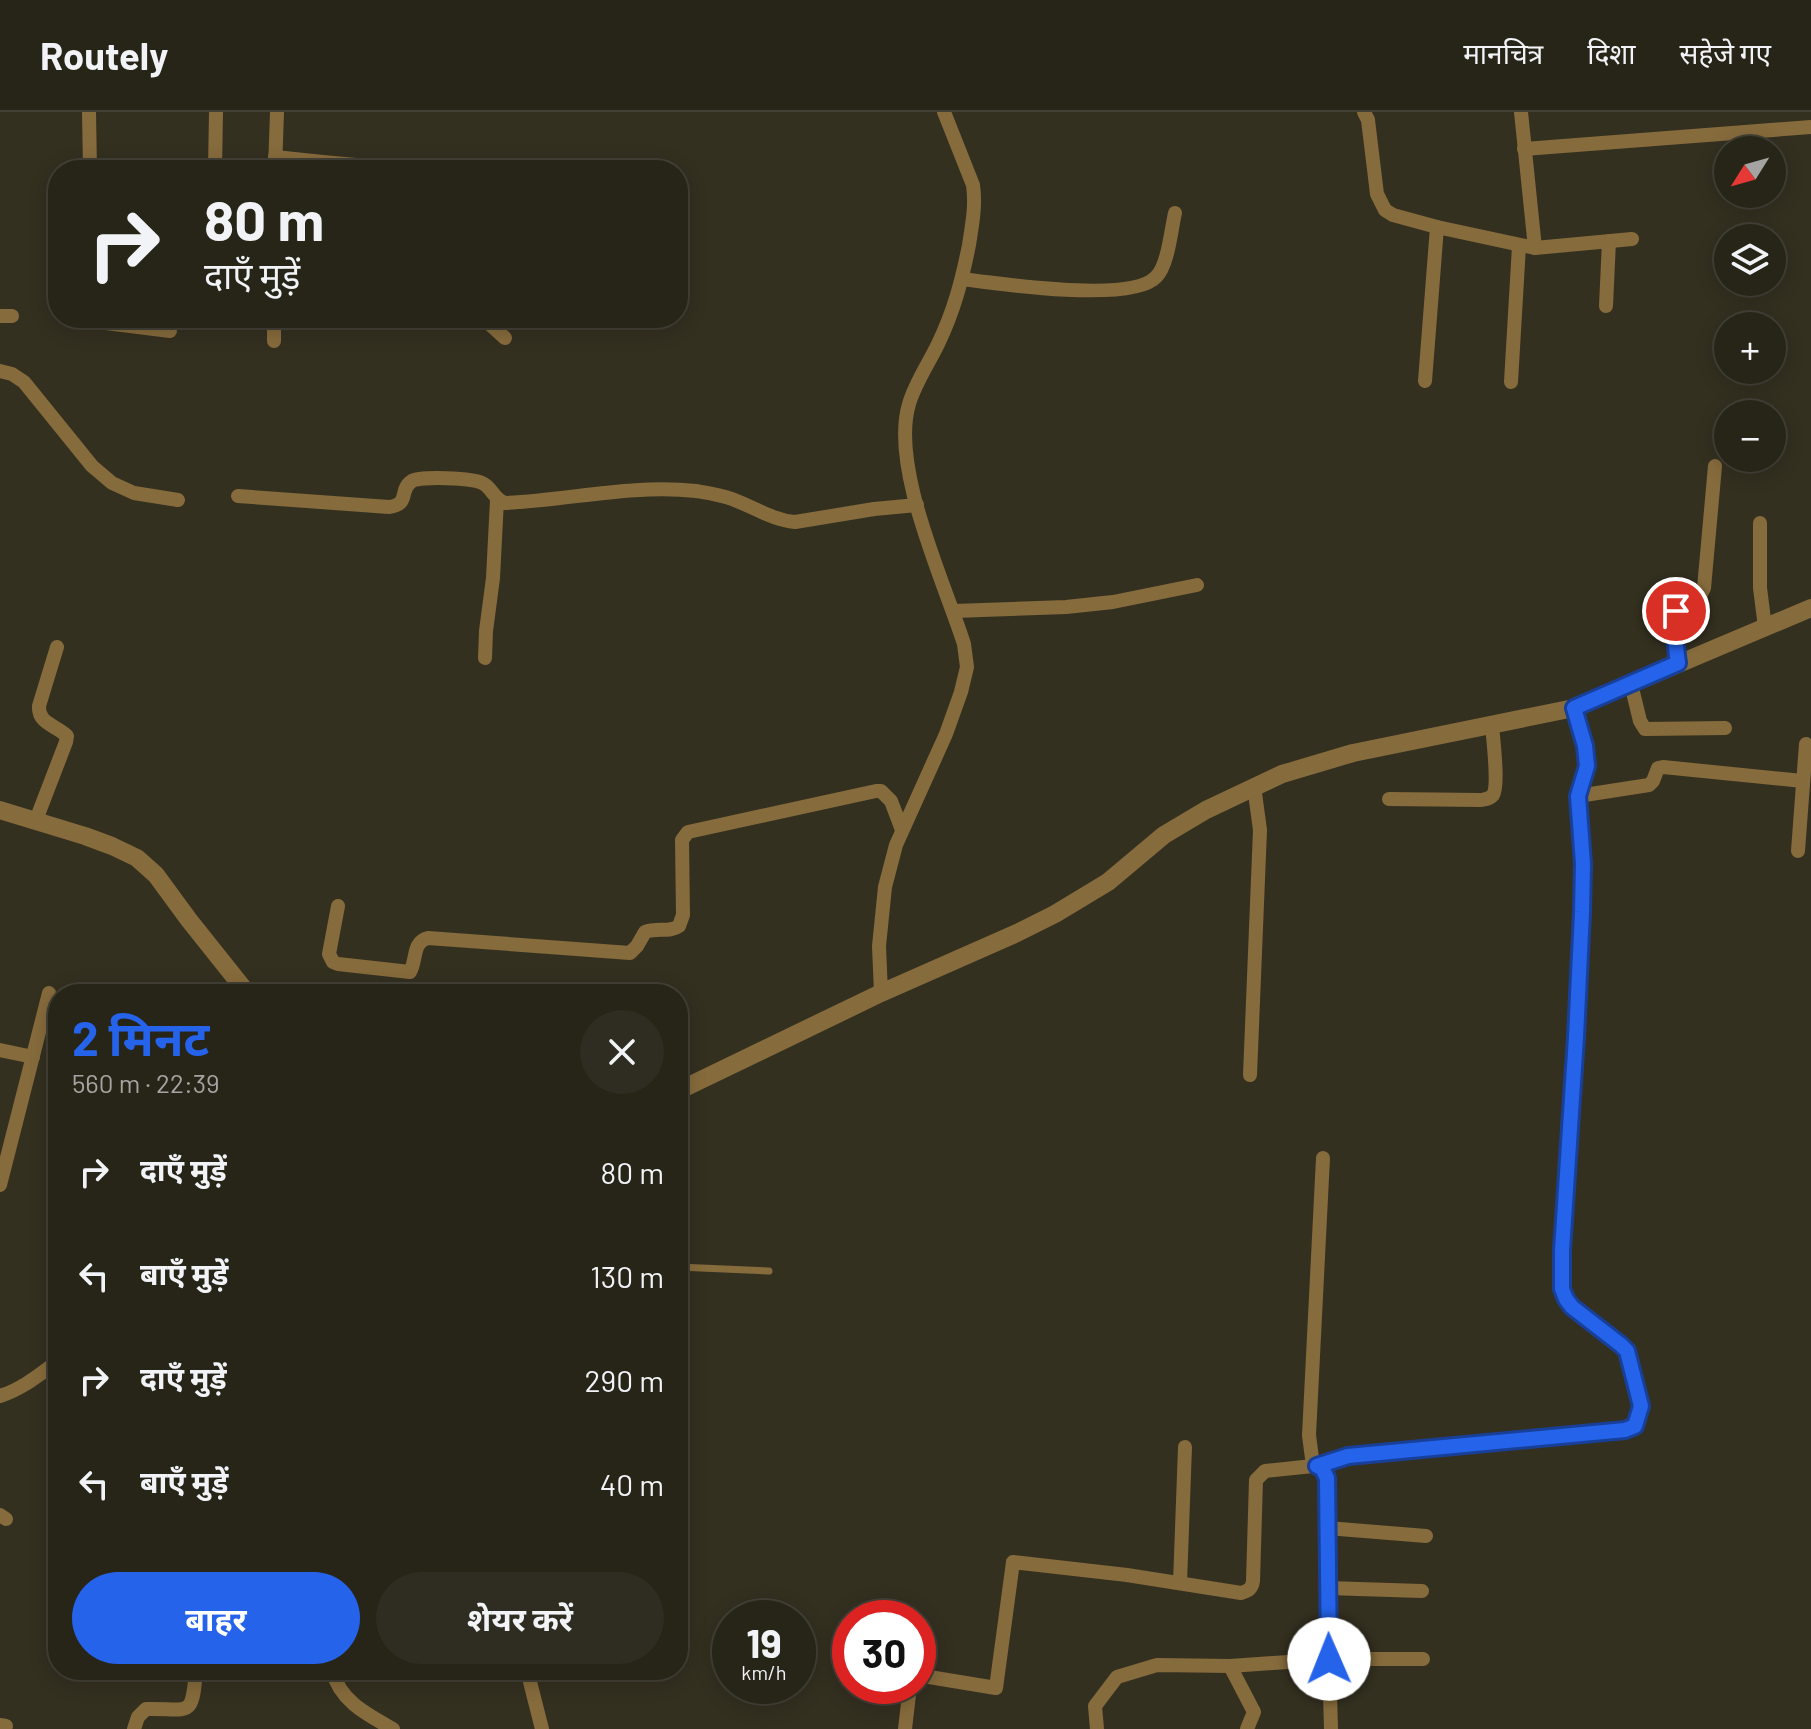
<!DOCTYPE html>
<html lang="hi">
<meta charset="utf-8">
<style>
body{margin:0;font-family:Barlow,"Noto Sans Devanagari",sans-serif;background:#2f2c21;color:#f1f3f6;height:100vh;display:flex;flex-direction:column;font-size:30px;white-space:nowrap}
*{box-sizing:border-box;margin:0}
p{font-size:26px;color:#a4a4a2}
.icon{flex:none;width:44px;height:44px;fill:none;stroke:currentColor;stroke-width:2;stroke-linecap:round;stroke-linejoin:round}
.map{position:relative;flex:1;overflow:hidden}
.details{position:absolute;left:48px;top:872px;width:640px;height:696px;display:flex;flex-direction:column;background:#272418;border-radius:32px;box-shadow:0 4px 20px #0003,0 0 0 2px #434137}
.details>*{flex:none}
.top-card{position:absolute;left:48px;top:48px;width:640px;height:168px;border-radius:32px;box-shadow:0 4px 20px #0003,0 0 0 2px #434137;background:#272418;color:#f1f3f6;overflow:hidden}
.needle{width:52px;rotate:233deg}
.controls{position:absolute;left:1714px;top:24px;display:grid;gap:16px}
.controls a{display:grid;place-items:center;width:72px;height:72px;border-radius:50%;background:#272418;box-shadow:0 4px 20px #0003,0 0 0 2px #434137;font-size:40px}
.speed{position:absolute;left:712px;top:1488px;display:flex;gap:16px;font-size:40px;font-weight:700;text-align:center}
.speed>*{display:grid;place-content:center;width:104px;height:104px;border-radius:50%;background:#272418;box-shadow:0 4px 20px #0003,0 0 0 2px #434137;line-height:1}
.speed small{font-size:20px;font-weight:400}
.speed .limit{border:12px solid #d22;background:#fff;color:#111}
.pin{position:absolute;display:grid;place-items:center;width:68px;height:68px;color:#fff;margin:-34px;border:4px solid #fff;border-radius:50%;box-shadow:0 2px 8px #0007}
.me{position:absolute;width:88px;margin:-44px;rotate:359deg;stroke-linejoin:round;filter:drop-shadow(0 0 6px #0008)}
.turn{display:flex;align-items:center;gap:28px;height:168px;padding:0 24px;font-size:36px}
.turn .icon{width:104px;height:104px;stroke-width:2.5}
.turn b{display:block;font-size:56px;line-height:68px}
.round{display:grid;place-items:center;flex:none;width:84px;height:84px;border-radius:42px;background:#2f2c21}
.head{display:flex;align-items:center;justify-content:space-between;height:136px;padding:0 24px}
h1{font-size:48px;font-weight:700;line-height:60px;color:#2563eb}
.primary-button{display:flex;gap:16px;margin-top:auto;padding:16px 24px}
.primary-button a{flex:1;height:92px;border-radius:48px;background:#2563eb;color:#fff;font-size:32px;font-weight:700;line-height:92px;text-align:center}
.primary-button a+a{background:#2f2c21;color:#f1f3f6}
ul{padding:0;list-style:none}
li{display:flex;align-items:center;gap:24px;height:104px;padding:0 24px}
li div{flex:1}
li b{display:block;font-size:30px}
li em{font-style:normal}
header{display:flex;align-items:center;gap:48px;box-sizing:border-box;height:112px;padding:0 40px;background:#272418;border-bottom:2px solid #434137}
header strong{font-size:38px}
nav{display:flex;gap:44px;margin-inline-start:auto;font-size:28px}
.map>svg:first-child{display:block}
</style>
<header>
<strong>Routely</strong>
<nav><a>मानचित्र</a><a>दिशा</a><a>सहेजे गए</a></nav>
</header>
<div class="map">
<svg width="1811" height="1617" viewBox="0 0 1811 1617">
<rect width="100%" height="100%" fill="#343020"/>
<g fill="none" stroke-linecap="round" stroke-linejoin="round">
<polyline stroke="#866b3c" stroke-width="7" points="678,1155 769,1159"/>
<g stroke="#866b3c" stroke-width="14">
<polyline points="89,0 90,58"/>
<polyline points="1364,0 1368,8 1377,82 1385,98 1393,103 1437,115 1535,136 1632,127"/>
<polyline points="1521,0 1535,136"/>
<polyline points="1524,37 1811,15"/>
<path d="M 275,45 C 323,50 371,56 419,57 C 455,59 491,48 526,58"/>
<polyline points="215,58 216,0"/>
<polyline points="275,58 277,0"/>
<path d="M 963,167 C 999,172 1132,191 1156,165 C 1168,154 1171,118 1175,101"/>
<polyline points="1606,194 1609,129"/>
<polyline points="0,204 12,204"/>
<polyline points="94,206 98,210 170,219"/>
<polyline points="483,206 505,226"/>
<polyline points="210,207 210,206"/>
<polyline points="274,229 274,206"/>
<polyline points="0,259 12,262 24,270 92,354 112,371 134,381 178,388"/>
<polyline points="1425,269 1437,115"/>
<polyline points="1511,270 1519,134"/>
<path d="M 238,384 L 389,395 C 411,392 398,378 412,369 C 420,364 473,366 482,371 C 492,375 493,387 505,391 C 569,388 632,372 696,379 C 708,381 721,383 732,387 C 754,395 772,408 795,410 L 874,397 L 917,393"/>
<polyline points="1760,411 1760,476 1765,515"/>
<polyline points="954,499 1066,495 1113,490 1197,473"/>
<polyline points="485,546 486,519 493,466 497,388"/>
<path d="M 1678,551 C 1676,537 1666,507 1679,496 C 1684,492 1692,490 1698,488 L 1704,476 L 1715,354"/>
<polyline points="1631,572 1640,609 1645,617 1725,616"/>
<polyline points="1578,684 1649,673 1653,669 1658,656 1663,655 1803,669"/>
<path d="M 1389,687 L 1481,688 C 1486,687 1490,687 1493,683 C 1499,674 1493,626 1492,613"/>
<path d="M 36,708 L 66,630 L 67,624 C 56,613 38,612 39,594 L 57,535"/>
<polyline points="1798,739 1806,632"/>
<path d="M 338,794 L 329,842 L 333,850 L 338,852 L 410,860 C 417,848 412,830 428,826 L 630,841 L 637,834 L 645,820 C 657,815 670,821 679,814 L 683,803 L 682,728 L 688,720 L 876,679 L 881,679 L 891,689 L 902,718"/>
<path d="M 881,881 L 879,834 L 885,775 L 896,733 L 946,622 L 961,580 L 967,555 L 964,532 C 944,469 890,355 909,292 C 915,271 929,251 938,232 C 954,199 962,168 969,133 C 972,113 976,94 973,73 L 944,0"/>
<polyline points="0,938 33,945"/>
<polyline points="1250,963 1260,718 1254,674"/>
<polyline points="0,1073 49,881"/>
<path d="M 0,1284 C 22,1277 39,1263 58,1249"/>
<polyline points="1313,1354 1309,1323 1323,1046"/>
<polyline points="1317,1354 1348,1344 1625,1318 1635,1314 1641,1294 1627,1239 1621,1233 1572,1195 1566,1187 1561,1168 1563,1109 1570,1019 1582,800 1583,752 1578,684 1587,654 1585,634 1574,596"/>
<polyline points="0,1403 6,1407"/>
<polyline points="1327,1416 1426,1424"/>
<polyline points="1180,1471 1185,1335"/>
<polyline points="1327,1476 1422,1479"/>
<polyline points="1230,1554 1329,1547 1423,1547"/>
<path d="M 332,1558 C 340,1589 366,1602 393,1617"/>
<polyline points="527,1558 542,1617"/>
<path d="M 918,1566 L 923,1564 L 996,1576 L 1013,1450 L 1127,1463 L 1241,1481 C 1248,1479 1252,1477 1253,1469 L 1256,1368 L 1265,1359 L 1313,1354 L 1322,1356 L 1327,1366 L 1327,1476 L 1331,1617"/>
<polyline points="0,1613 6,1614"/>
<path d="M 134,1617 L 138,1605 L 146,1597 C 190,1596 192,1608 196,1558"/>
<polyline points="905,1617 910,1574"/>
<polyline points="1097,1617 1095,1594 1117,1565 1157,1553 1230,1554 1254,1600 1247,1617"/>
</g>
<g stroke="#866b3c" stroke-width="18">
<polyline points="0,698 85,724 112,734 137,746 156,763 189,808 248,882"/>
<polyline points="678,979 881,881 1017,821 1055,802 1108,770 1164,723 1206,698 1282,662 1353,641 1574,596 1811,496"/>
</g>
</g>
<g fill="none" stroke-linecap="round" stroke-linejoin="round">
<g stroke="#184099" stroke-width="20">
<polyline id="route" points="1329,1547 1327,1366 1322,1356 1317,1354 1348,1344 1625,1318 1635,1314 1641,1294 1627,1239 1621,1233 1572,1195 1566,1187 1562,1177 1562,1138 1576,925 1582,800 1583,752 1578,684 1587,654 1585,634 1574,596 1678,551 1673,512 1676,499"/>
</g>
<use href="#route" stroke="#2563eb" stroke-width="14"/>
</g>
</svg>
<div class="controls">
<a><svg class="needle" viewBox="-14 -14 28 28"><path d="M0-13l5 13h-10z" fill="#e53935"/><path d="M0 13l5-13h-10z" fill="#a4a4a2"/></svg></a>
<a><svg class="icon" aria-label="layers" viewBox="0 0 24 24"><path d="M12 4l9 5-9 5-9-5zM3 14l9 5 9-5"/></svg></a>
<a>+</a>
<a>−</a>
</div>
<div class="speed"><div>19<small>km/h</small></div><div class="limit">30</div></div>
<div class="pin" style="left:1676px;top:499px;background:#d93025"><svg class="icon" aria-label="arrive" viewBox="0 0 24 24"><path d="M6 21V4h12l-3 4 3 4H6"/></svg></div>
<svg class="me" style="left:1329px;top:1547px" viewBox="-20 -20 40 40"><circle r="19" fill="#fff"/><path d="M0-13L10 11 0 6-10 11z" fill="#2563eb"/></svg>
<div class="top-card">
<div class="turn"><svg class="icon" aria-label="right" viewBox="0 0 24 24"><path d="M7 20v-9h11M14 6l5 5-5 5"/></svg><div><b>80 m</b>दाएँ मुड़ें</div></div>
</div>
<section class="details">
<div class="head"><div><h1>2 मिनट</h1><p>560 m · 22:39</p></div><a class="round"><svg class="icon" aria-label="close" viewBox="0 0 24 24"><path d="M6 6l12 12M18 6L6 18"/></svg></a></div>
<ul>
<li><svg class="icon" aria-label="right" viewBox="0 0 24 24"><path d="M7 20v-9h11M14 6l5 5-5 5"/></svg><div><b>दाएँ मुड़ें</b></div><em>80 m</em></li>
<li><svg class="icon" aria-label="left" viewBox="0 0 24 24"><path d="M17 20v-9H6M10 6l-5 5 5 5"/></svg><div><b>बाएँ मुड़ें</b></div><em>130 m</em></li>
<li><svg class="icon" aria-label="right" viewBox="0 0 24 24"><path d="M7 20v-9h11M14 6l5 5-5 5"/></svg><div><b>दाएँ मुड़ें</b></div><em>290 m</em></li>
<li><svg class="icon" aria-label="left" viewBox="0 0 24 24"><path d="M17 20v-9H6M10 6l-5 5 5 5"/></svg><div><b>बाएँ मुड़ें</b></div><em>40 m</em></li>
</ul>
<div class="primary-button"><a>बाहर</a><a>शेयर करें</a></div>
</section>
</div>
